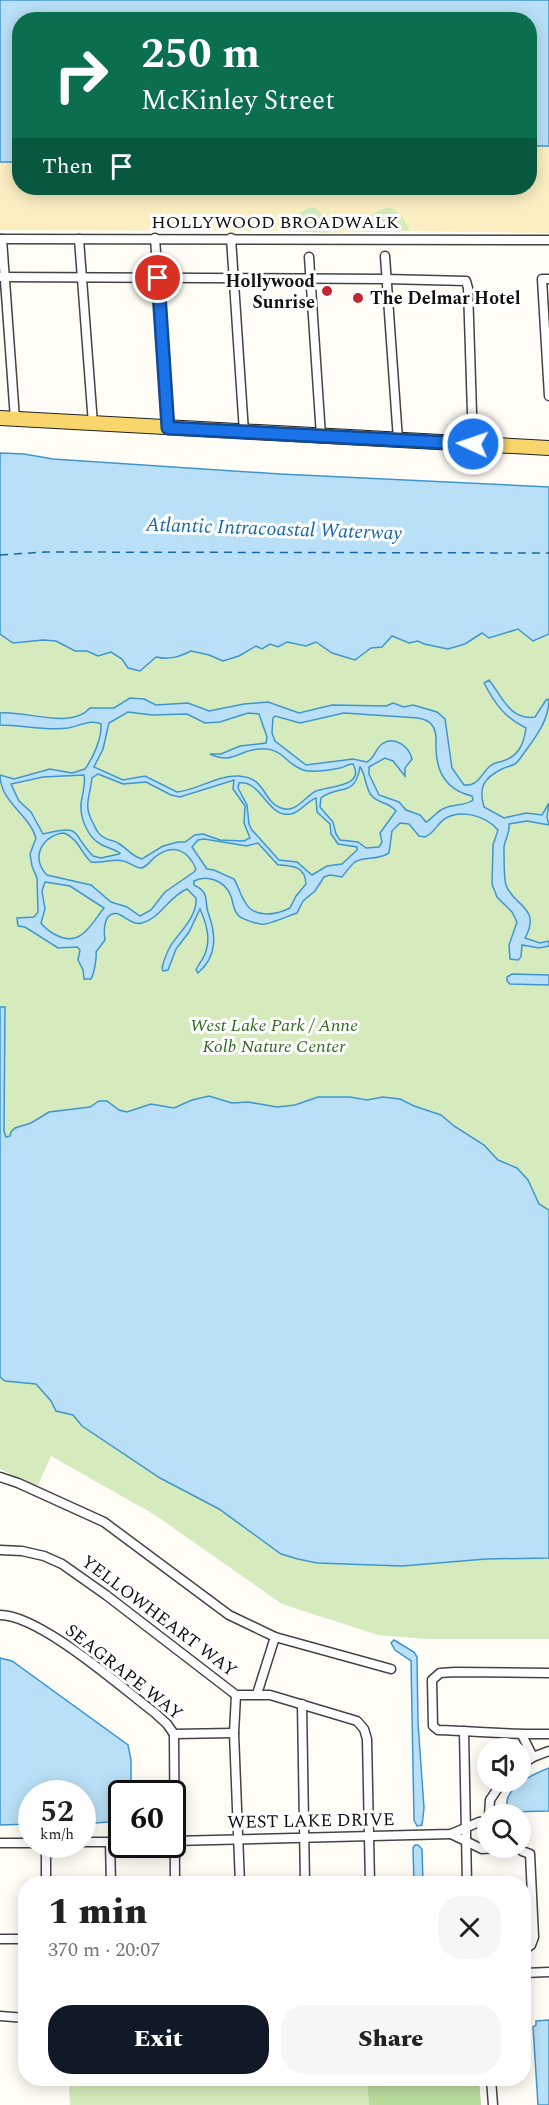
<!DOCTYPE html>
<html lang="en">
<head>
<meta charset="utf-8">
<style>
  :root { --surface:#fff; --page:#f6f6f6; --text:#222; --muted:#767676; --accent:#111827 }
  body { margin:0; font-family:Spectral,serif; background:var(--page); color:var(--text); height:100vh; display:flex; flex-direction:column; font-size:22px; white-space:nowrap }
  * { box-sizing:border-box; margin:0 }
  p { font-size:20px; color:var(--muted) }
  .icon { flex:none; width:33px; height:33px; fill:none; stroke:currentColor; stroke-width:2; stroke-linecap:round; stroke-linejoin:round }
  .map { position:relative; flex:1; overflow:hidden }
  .drawer { position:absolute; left:18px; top:1876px; width:513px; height:210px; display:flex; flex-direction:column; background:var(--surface); border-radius:24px; box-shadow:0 3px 15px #0003 }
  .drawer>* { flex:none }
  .guide { position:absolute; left:12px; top:12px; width:525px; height:183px; border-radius:24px; box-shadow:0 3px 15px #0003; background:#0b6e4f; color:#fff; overflow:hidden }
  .buttons { position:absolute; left:477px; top:1738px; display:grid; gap:12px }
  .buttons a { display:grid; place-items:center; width:54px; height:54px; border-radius:50%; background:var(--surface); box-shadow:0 3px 15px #0003; font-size:30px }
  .speed { position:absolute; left:18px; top:1780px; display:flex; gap:12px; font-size:30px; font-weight:700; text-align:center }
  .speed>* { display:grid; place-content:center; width:78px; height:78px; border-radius:50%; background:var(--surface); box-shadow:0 3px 15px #0003; line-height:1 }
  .speed small { font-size:15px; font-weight:400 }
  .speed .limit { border:3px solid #111; border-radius:9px; background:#fff; color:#111 }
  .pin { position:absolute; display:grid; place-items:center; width:51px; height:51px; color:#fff; margin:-26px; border:3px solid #fff; border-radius:50%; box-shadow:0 2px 6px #0007 }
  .me { position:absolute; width:66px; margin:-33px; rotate:273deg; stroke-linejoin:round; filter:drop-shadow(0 0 4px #0008) }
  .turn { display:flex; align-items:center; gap:21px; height:126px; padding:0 30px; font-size:27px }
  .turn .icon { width:78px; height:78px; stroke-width:2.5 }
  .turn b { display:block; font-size:42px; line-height:51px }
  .then { display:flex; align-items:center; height:57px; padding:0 30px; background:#0003; gap:12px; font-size:22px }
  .round { display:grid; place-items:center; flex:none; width:63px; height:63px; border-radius:24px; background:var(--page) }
  .head { display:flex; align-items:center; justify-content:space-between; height:102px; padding:0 30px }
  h1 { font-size:36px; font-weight:800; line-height:45px }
  .cta { display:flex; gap:12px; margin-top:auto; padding:12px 30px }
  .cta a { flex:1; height:69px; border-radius:24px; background:var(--accent); color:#fff; font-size:24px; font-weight:800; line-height:69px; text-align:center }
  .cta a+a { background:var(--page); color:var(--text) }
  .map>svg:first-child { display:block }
  .green { fill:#d5ebbd }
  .forest { fill:#b9dc9c }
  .sand { fill:#fbeec1 }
  .water { fill:#b9e0f7; stroke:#3f96cf; stroke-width:1.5; fill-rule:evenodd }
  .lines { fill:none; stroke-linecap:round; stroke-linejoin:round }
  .ferry { stroke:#1768a6; stroke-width:1.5; stroke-dasharray:8 6; stroke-linecap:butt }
  .street-casing { stroke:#444; stroke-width:11 }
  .primary-casing { stroke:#222; stroke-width:16 }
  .street { stroke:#fff; stroke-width:8 }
  .primary { stroke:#f9d66b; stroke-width:14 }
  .route-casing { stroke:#114b97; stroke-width:15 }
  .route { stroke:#1a73e8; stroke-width:10 }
  .poi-dot { fill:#c4262e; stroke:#fff; stroke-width:2 }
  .labels { text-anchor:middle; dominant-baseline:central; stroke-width:6; stroke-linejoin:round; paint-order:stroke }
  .street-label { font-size:18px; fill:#111; stroke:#fff }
  .poi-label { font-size:18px; font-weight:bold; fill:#111; stroke:#fff; text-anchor:end }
  .park-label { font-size:18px; font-style:italic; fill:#2f6b1f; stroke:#fff }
  .water-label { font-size:20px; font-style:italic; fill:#1768a6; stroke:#fff }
</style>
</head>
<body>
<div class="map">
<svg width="549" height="2105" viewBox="0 0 549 2105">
  <rect width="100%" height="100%" fill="#fffdf5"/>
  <g class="green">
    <path d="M 314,207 C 325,214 328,220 329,233 L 287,231 C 292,217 300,210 314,207 Z"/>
    <path d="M 389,207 C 401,212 405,219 410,231 L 365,232 C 365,214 373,212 389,207 Z"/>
    <path d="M 0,599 L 549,614 L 549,1639 L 426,1639 L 378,1635 L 282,1604 L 155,1515 L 51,1456 L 37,1487 L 0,1469 Z"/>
    <path d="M 69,2079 L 367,2079 L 369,2105 L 70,2105 Z"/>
  </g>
  <path class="forest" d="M 367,2079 L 479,2079 L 481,2105 L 369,2105 Z"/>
  <path class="sand" d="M 530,146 L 549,146 L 549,233 L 410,231 C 405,219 401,212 389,207 C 373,212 365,214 365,232 L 329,233 C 328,220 325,214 314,207 C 299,210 292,217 287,231 L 0,230 L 0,162 L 19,162 L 20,188 L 530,188 Z"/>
  <g class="water">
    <path d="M 0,0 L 549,0 L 549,146 L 530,146 L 530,20 L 20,20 L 19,162 L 0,162 Z"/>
    <path d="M 0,453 L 24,454 L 53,459 L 280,474 L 549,487 L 549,634 L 533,641 L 518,629 L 489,638 L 482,633 L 465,644 L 448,649 L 424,644 L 418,641 L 409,643 L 392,636 L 382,647 L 371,648 L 355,660 L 332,653 L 316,642 L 306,646 L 287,642 L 278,647 L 270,644 L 262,649 L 256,646 L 239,656 L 223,661 L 209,655 L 191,651 C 179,657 169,660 156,657 L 140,671 L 128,668 L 122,659 L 111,652 L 98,656 L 87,651 L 75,651 L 56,641 L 43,640 L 13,643 L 0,634 Z"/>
    <path d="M 489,680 C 502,696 510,721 535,717 L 546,700 L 549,699 C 549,720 536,737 524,753 C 521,757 519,761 515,764 C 511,766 506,767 502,769 C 484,778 478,787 484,807 L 504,818 L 526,813 L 542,815 L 549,803 L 547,817 L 549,825 L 527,821 L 509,824 C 510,835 505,838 504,847 C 504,852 504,880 506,885 C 513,906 542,907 525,938 L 540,943 L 549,941 L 549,946 L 539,948 L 522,945 L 521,957 L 518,960 L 510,959 L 509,945 L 517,922 L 512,912 L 497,897 L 492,884 L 493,845 L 498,830 C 486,816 462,809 446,818 C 437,823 436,832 425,837 L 419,836 L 409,824 L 400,823 L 392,831 L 389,853 C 376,861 366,856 355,862 C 350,866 346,872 342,877 L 330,875 L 324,877 L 315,891 L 303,901 L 297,913 C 290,915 267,926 261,924 C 257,924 242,919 239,916 C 232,910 234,902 230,894 C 224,881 207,874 194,881 L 194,885 C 210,893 204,898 208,912 C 216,934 218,956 198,973 L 196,970 C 198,965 201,962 203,958 C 212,941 207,925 200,909 L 189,932 L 176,949 L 168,970 L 163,971 L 162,968 C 164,960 167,952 171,945 C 180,932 198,915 196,898 L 187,889 C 168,897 161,918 142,923 C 129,927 118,905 108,917 C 103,924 104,933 105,940 L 96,952 C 97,957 94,974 91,979 L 84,979 L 83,970 L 78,960 L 80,950 L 77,947 L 58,948 L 25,927 L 18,926 L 17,918 L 34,917 L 38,912 L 37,878 L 32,866 L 30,854 L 36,838 C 29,814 0,802 0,775 L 14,779 L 50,769 L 72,773 L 85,769 C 93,758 102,738 101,724 C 91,719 79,726 68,728 C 45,731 23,725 0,725 L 0,713 C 24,710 71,730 90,708 L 114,708 L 130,698 L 144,699 L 156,705 L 188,703 L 209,711 L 244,704 L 268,702 L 299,713 L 332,705 L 386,706 L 393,703 L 404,707 L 413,705 L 437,712 L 445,719 L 452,768 L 464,785 C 479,786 480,775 490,766 C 493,763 499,762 503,761 C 519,756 524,743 526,728 C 505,718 495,704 484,683 ZM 128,712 L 152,715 L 187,714 L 205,723 L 220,722 L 248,713 L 259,714 L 267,737 L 266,743 L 240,746 L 221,754 L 210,754 C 232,765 239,750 259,749 C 283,747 284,763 303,770 C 312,773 330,770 340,768 C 345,767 347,764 353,764 C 366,787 328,786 316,791 C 305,796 296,814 281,808 C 262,801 267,778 239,776 C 217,775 198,790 177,792 L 145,776 L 123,780 L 94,767 L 103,749 L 109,723 ZM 344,713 L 418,718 C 423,719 428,720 431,724 C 437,730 436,739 436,747 C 436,772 446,790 472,796 L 473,800 C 465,806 454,804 445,808 C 436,811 433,819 426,822 L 420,815 L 406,810 L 399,802 L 379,795 L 369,774 L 369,767 L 385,758 L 393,761 L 405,776 L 405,768 L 412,759 C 409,747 395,735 382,744 C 375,749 375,758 367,762 L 353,759 L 306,765 L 275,741 L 272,733 L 273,718 L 275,716 L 300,723 ZM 360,767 C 366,775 365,787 371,795 C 378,804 390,802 396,811 L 380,833 L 382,842 L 379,847 L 366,848 L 358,842 L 340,840 L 336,834 L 333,822 L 320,807 L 321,798 C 339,784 355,798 360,767 ZM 98,774 L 123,784 L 146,782 L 171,795 L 180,797 L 234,780 L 233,789 L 245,806 L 244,823 L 250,838 L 244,841 L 220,840 L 203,834 L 195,835 L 185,842 L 178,842 L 163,846 L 142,859 C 131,856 127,848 118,843 C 114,840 109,841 105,838 C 98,835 96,829 93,823 C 83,805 90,797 92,778 ZM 84,775 C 86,785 82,794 81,804 C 80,819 88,838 102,845 C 108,848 114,849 120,853 L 119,854 L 101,858 L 93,856 C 70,833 84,824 43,834 L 31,812 L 19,801 L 11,784 L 43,777 ZM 239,783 C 262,780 267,818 291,814 C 301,812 307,801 316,798 L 317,812 L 330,824 L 331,834 L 338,844 L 357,847 L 357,850 L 342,864 L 327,866 L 312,875 L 297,862 L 279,860 L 252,830 L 249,824 L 247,805 L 238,788 ZM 64,833 C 78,838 81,853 91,862 C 102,864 113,858 123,861 C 129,862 135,868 141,868 C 146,868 151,860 155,857 C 173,843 188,850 196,869 L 194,872 L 165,892 L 151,910 L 140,916 L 127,907 L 111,902 L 91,885 L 47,875 C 30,858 42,835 64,833 ZM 204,839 L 247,846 L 258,843 L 278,865 C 293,866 305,866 306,884 L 296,896 L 290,908 C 276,915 254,919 245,902 C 240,895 239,887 234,879 L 214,870 L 207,869 L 192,847 L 198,840 ZM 45,882 L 70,886 L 104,908 C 91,924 81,948 56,935 C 50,932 45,928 41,923 L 45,909 L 42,891 Z"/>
    <path d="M 512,974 L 549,975 L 549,985 L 510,984 L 507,981 L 507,977 Z"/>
    <path d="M 0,1007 L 5,1007 L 4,1131 L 6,1137 L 10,1136 L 11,1132 L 15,1128 L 31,1123 L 49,1112 L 90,1107 L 99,1101 L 107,1101 L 119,1110 L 127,1112 L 151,1104 L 174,1108 L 192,1100 L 209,1096 L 232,1103 L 248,1102 L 277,1107 L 295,1105 L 318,1097 L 350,1097 L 367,1100 L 383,1097 L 400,1099 L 414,1106 L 441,1115 L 454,1126 L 484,1145 L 498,1160 L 517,1168 L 528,1180 L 539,1204 L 549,1210 L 549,1558 L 486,1559 L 402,1566 L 317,1563 L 298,1559 L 281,1554 L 219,1509 L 160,1478 L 82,1426 L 73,1415 L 56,1411 L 51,1401 L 36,1384 L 5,1381 L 0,1377 Z"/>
    <path d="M 394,1640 L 414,1652 L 417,1657 L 418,1723 L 424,1808 L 422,1825 L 417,1826 L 414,1820 L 411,1661 L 395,1650 L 391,1643 Z"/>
    <path d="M 0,1658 L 12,1661 L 128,1745 L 131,1760 L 131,1794 L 122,1794 L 121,1821 L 83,1824 L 82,1794 L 32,1794 L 31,1824 L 0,1825 Z"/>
    <path d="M 549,1768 L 549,1811 L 509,1812 C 498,1790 533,1774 549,1768 Z"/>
    <path d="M 415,1845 L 418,1845 L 422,1849 L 423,1884 L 414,1884 L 413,1848 Z"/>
    <path d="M 549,2020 L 549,2105 L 538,2105 L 533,2027 L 536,2025 L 536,2021 Z"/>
  </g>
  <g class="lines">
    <path class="ferry" d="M 0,555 L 45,552 L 549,553"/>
    <defs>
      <g id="street">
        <path d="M 155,238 L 168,428"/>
        <path d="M 231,238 L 244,432"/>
        <path d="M 0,239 L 549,240"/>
        <path d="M 2,239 L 15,419"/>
        <path d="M 79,239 L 93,424"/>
        <path d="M 385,256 L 398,440"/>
        <path d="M 309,257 L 321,436"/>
        <path d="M 0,277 L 386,279 L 466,281 L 468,288 L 473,444"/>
        <path d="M 549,279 L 542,279 L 549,396"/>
        <path d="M 0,1477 L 18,1483 L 104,1522 L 229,1615 L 275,1637 L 391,1669"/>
        <path d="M 0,1550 L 22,1551 L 44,1556 L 62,1564 L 106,1595 L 236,1695 L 270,1695 L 357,1721 L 364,1729 L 367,1739 L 370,1884"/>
        <path d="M 0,1615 C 40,1615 121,1687 155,1713 L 167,1724 L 174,1734 L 234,1733"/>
        <path d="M 549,1673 L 455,1672 L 440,1673 L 432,1680 L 433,1726 L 438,1730 C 475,1731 512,1735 549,1734"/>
        <path d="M 257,1694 L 275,1637"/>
        <path d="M 236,1695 L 234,1733 L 240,1884"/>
        <path d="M 302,1704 L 305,1884"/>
        <path d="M 464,1731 L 467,1884"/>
        <path d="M 174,1734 L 175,1884"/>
        <path d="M 522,1735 L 533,1757"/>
        <path d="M 520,1766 L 533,1757 L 549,1751"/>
        <path d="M 489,1815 L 490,1800 L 502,1782"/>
        <path d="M 451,1834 L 482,1849 L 496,1848"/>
        <path d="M 172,1841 L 451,1834 L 479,1822 L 488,1821"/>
        <path d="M 82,1842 L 122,1842"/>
        <path d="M 110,1842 L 111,1884"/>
        <path d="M 0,1843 L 32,1843"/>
        <path d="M 46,1845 L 46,1884"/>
        <path d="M 522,1851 L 530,1854 L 534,1937 L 531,1945 L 524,1950"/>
        <path d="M 0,1939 L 26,1939"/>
        <path d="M 524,1973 L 549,1972"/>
        <path d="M 0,2016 L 26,2018"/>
        <path d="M 491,2079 L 493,2105"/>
      </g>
      <path id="primary" d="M 0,418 L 549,448"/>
    </defs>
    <use href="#street" class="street-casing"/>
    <use href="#primary" class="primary-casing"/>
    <use href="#street" class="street"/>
    <use href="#primary" class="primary"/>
  </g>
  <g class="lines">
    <defs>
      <path id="route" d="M 158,278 L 168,428 L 473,444"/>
    </defs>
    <use href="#route" class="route-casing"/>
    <use href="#route" class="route"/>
  </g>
  <g class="poi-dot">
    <circle cx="327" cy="291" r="6"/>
    <circle cx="358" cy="298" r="6"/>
  </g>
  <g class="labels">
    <g class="street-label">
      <text x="275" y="222">HOLLYWOOD BROADWALK</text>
      <text transform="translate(159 1616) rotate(37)">YELLOWHEART WAY</text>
      <text transform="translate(124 1672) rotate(38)">SEAGRAPE WAY</text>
      <text transform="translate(311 1821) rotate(-1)">WEST LAKE DRIVE</text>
    </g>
    <g class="poi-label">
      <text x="315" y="281">Hollywood<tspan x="315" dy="21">Sunrise</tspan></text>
      <text x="370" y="298" text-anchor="start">The Delmar Hotel</text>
    </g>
    <g class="park-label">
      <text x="274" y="1025">West Lake Park / Anne<tspan x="274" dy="21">Kolb Nature Center</tspan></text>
    </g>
    <g class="water-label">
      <text transform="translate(274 529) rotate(2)">Atlantic Intracoastal Waterway</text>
    </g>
  </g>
</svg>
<div class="buttons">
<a><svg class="icon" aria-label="sound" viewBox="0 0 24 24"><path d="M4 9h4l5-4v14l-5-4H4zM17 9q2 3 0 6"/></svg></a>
<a><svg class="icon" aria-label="search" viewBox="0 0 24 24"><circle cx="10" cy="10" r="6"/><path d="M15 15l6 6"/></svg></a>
</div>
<div class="speed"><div>52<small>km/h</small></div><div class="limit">60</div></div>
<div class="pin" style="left:158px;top:278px;background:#d93025"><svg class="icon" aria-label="arrive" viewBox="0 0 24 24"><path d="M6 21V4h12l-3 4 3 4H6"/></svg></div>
<svg class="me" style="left:473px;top:444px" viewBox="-20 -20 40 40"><circle r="17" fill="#1a73e8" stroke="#fff" stroke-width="3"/><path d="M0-11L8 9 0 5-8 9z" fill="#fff"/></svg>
<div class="guide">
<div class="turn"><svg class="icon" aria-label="right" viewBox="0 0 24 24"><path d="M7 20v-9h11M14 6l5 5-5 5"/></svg><div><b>250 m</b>McKinley Street</div></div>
<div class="then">Then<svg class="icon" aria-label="arrive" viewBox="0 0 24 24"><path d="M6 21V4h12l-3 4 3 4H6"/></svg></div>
</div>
<section class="drawer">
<div class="head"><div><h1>1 min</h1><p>370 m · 20:07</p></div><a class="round"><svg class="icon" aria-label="close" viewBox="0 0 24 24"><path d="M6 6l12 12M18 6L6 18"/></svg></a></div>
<div class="cta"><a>Exit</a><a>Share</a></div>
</section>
</div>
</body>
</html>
